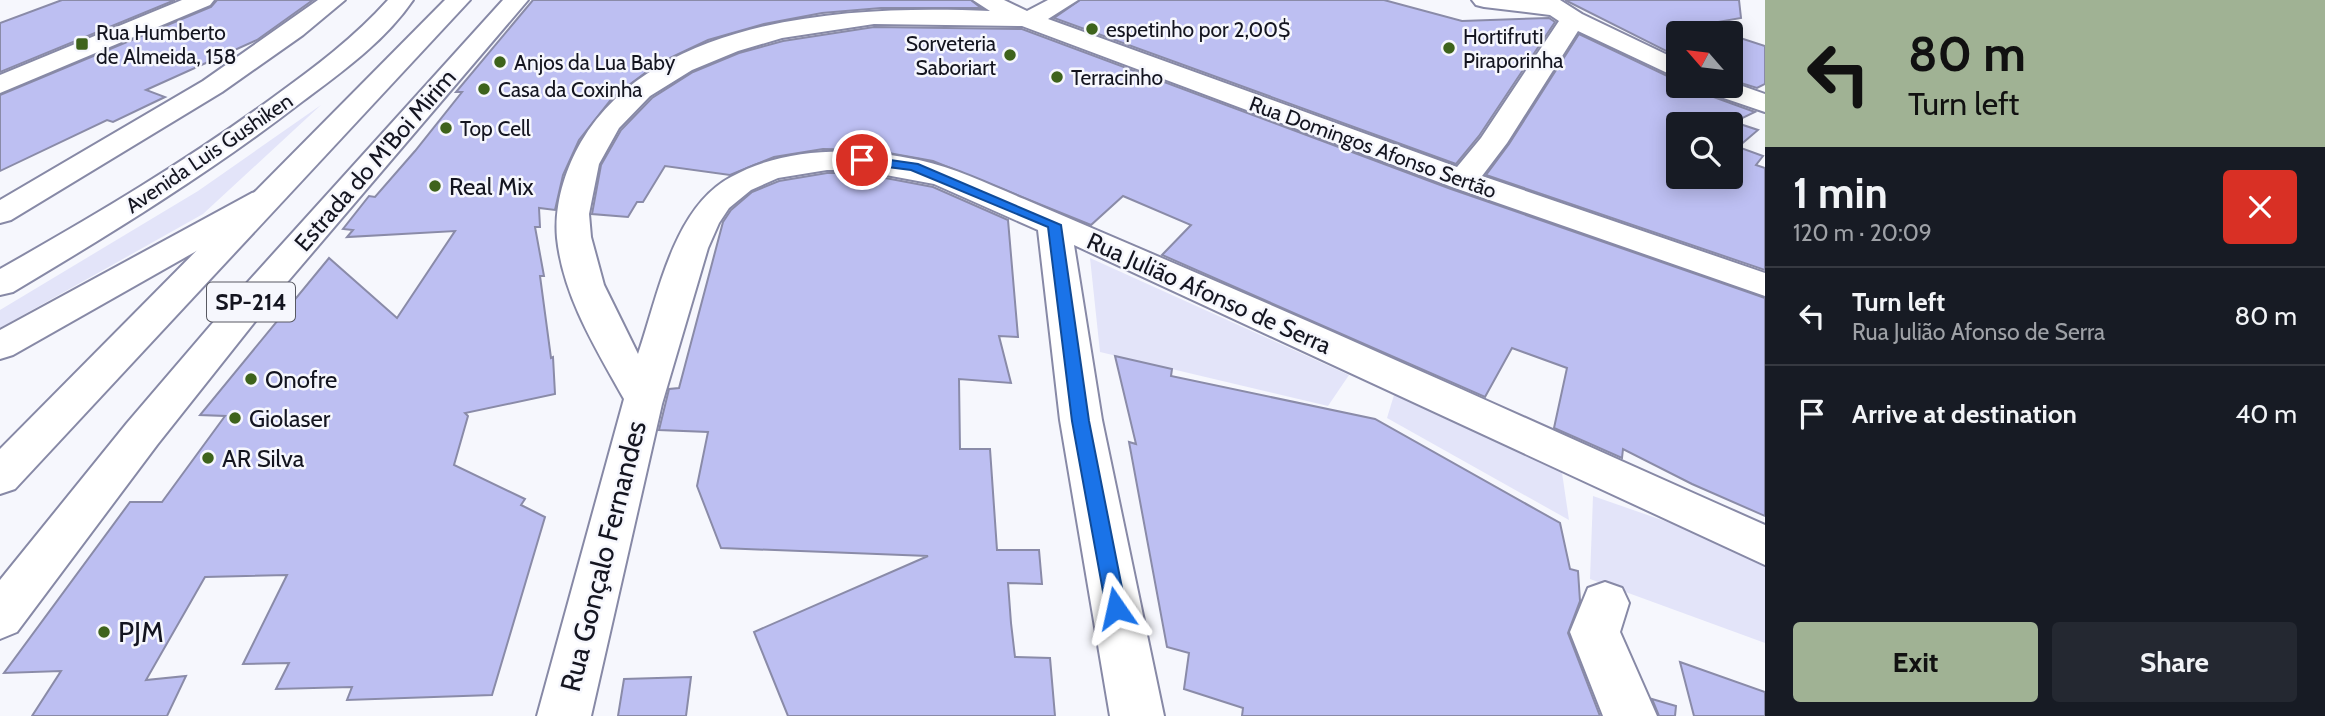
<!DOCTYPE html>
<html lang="en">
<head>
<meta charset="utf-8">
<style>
  :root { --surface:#171b24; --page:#242831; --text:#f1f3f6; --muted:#9ea1a6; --line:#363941; --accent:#a0b294 }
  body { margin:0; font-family:Cabin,sans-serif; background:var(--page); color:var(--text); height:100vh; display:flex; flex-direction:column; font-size:26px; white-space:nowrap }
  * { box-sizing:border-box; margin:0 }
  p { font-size:23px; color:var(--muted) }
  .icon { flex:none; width:38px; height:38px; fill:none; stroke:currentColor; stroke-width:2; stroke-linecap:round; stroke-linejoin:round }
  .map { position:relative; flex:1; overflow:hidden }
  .panel { display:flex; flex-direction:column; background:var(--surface); width:560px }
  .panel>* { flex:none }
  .guide { background:#a0b294; color:#111; overflow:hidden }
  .needle { width:46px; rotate:298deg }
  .fabs { position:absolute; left:1666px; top:21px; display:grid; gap:14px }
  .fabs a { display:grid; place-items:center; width:77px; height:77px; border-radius:7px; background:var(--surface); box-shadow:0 4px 18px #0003; font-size:35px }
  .pin { position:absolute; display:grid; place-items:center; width:60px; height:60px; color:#fff; margin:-30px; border:4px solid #fff; border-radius:50%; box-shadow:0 2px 7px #0007 }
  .me { position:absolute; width:77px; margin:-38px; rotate:349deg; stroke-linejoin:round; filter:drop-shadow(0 0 5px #0008) }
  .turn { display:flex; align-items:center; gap:24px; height:147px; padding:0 28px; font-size:32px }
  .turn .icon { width:91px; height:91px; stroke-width:2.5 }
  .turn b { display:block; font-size:49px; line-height:60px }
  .round { display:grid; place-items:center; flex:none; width:74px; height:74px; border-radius:7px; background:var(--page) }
  .summary { display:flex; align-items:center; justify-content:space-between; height:119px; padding:0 28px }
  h1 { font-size:42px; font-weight:800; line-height:52px }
  .cta { display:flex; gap:14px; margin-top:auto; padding:14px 28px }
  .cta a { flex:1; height:80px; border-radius:7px; background:var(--accent); color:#111; font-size:28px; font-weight:800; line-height:80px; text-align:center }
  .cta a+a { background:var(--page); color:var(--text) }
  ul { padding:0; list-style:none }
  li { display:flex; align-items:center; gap:21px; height:98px; padding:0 28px; border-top:2px solid var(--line) }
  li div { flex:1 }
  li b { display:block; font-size:26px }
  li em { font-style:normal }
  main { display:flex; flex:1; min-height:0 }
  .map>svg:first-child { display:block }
  .green { fill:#e3e4f9 }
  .building { fill:#bdbff2; stroke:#8a8ba8; stroke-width:2; fill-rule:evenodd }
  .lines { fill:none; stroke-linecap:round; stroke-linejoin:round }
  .minor-casing { stroke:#8789a6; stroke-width:4 }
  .secondary-casing { stroke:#8789a6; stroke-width:4 }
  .primary-casing { stroke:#8789a6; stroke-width:4 }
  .minor { fill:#fff; fill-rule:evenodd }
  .secondary { fill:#fff; fill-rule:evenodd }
  .primary { fill:#fff; fill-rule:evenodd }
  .route { fill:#1a73e8; stroke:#114b97; stroke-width:2 }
  .poi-dot { fill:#3e631c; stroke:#f6f7fd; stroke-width:2.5 }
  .labels { text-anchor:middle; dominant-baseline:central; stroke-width:5; stroke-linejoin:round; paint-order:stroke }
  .far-poi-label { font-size:21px; fill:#141520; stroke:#f6f7fd; text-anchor:start }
  .far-street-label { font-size:21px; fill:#141520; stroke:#f6f7fd }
  .shield { fill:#f6f7fd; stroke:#585962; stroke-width:2 }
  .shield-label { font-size:23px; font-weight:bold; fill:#141520 }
  .street-label { font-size:24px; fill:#141520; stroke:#f6f7fd }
  .poi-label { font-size:24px; fill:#141520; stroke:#f6f7fd; text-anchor:start }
  .near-street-label { font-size:28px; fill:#141520; stroke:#f6f7fd }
  .near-poi-label { font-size:28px; fill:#141520; stroke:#f6f7fd; text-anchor:start }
</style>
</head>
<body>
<main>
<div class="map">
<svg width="1765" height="716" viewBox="0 0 1765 716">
  <rect width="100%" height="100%" fill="#f6f7fd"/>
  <g class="green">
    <path d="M 321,105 L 203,214 L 0,328 L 0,310 L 198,191 Z"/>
    <path d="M 1090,258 L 1349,375 L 1328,406 L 1100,352 Z"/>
    <path d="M 1394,395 L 1561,466 L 1569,520 L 1387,418 Z"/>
    <path d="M 1593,496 L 1765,556 L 1765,643 L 1590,579 Z"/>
  </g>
  <g class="building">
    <path d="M 62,0 L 175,0 L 0,72 L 0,23 Z"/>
    <path d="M 217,0 L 313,0 L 257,40 L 146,90 L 165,97 L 113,122 L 107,120 L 0,171 L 0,95 L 211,7 Z"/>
    <path d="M 533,0 L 971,0 L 981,8 L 881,8 L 822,13 L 764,24 L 708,40 L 657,64 L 613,97 L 579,140 L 563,175 L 555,210 L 539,208 L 540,227 L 535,227 L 544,276 L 540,276 L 551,358 L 553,357 L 555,394 L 465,413 L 468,416 L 454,465 L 525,499 L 521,505 L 545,517 L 492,695 L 347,700 L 352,687 L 276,689 L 289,663 L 243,664 L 287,575 L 205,577 L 146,680 L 186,676 L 167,716 L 32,716 L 61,671 L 4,673 L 130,502 L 162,502 L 225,416 L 200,415 L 329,258 L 397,318 L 455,231 L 347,237 L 353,230 L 343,229 L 369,196 L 375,197 L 415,151 L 462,92 L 456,92 Z"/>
    <path d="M 1080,0 L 1384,0 L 1462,21 L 1549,18 L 1555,22 L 1479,136 L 1456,164 L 1054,18 Z"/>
    <path d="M 1565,0 L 1739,0 L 1741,18 L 1701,25 L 1726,33 L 1678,33 L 1678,57 Z"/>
    <path d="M 874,27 L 1022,29 L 1451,189 L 1765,298 L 1765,516 L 1692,484 L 1623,449 L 1622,458 L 1554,428 L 1567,368 L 1512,348 L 1485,397 L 1162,255 L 1191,225 L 1123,196 L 1091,225 L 933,161 L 872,150 L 823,149 L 774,157 L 730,175 L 665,166 L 643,202 L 637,202 L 628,217 L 592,214 L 601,165 L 621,130 L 652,98 L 693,72 L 739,53 L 783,41 Z"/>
    <path d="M 1579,34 L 1678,81 L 1678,86 L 1699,86 L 1705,94 L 1755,112 L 1734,122 L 1758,130 L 1738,147 L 1763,156 L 1756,165 L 1765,168 L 1765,270 L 1486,175 L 1509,144 ZM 1678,124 L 1731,124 L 1731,177 L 1678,177 Z"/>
    <path d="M 1731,35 L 1765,46 L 1765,84 L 1757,88 L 1731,80 Z"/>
    <path d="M 827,173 L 859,173 L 933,187 L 1008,220 L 1018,337 L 999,336 L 1011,383 L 959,379 L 960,449 L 990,449 L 997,550 L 1039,550 L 1042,584 L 1008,583 L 1011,623 L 1015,657 L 1050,658 L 1055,716 L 788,716 L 754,632 L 928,556 L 721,548 L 697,486 L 708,432 L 659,430 L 669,389 L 679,388 L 723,222 L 731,210 L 752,192 L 779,181 Z"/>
    <path d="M 1115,356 L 1172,369 L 1171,376 L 1375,419 L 1560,523 L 1570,569 L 1578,571 L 1580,601 L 1568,633 L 1600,716 L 1242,716 L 1243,708 L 1184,689 L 1189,653 L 1167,647 L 1129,442 L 1136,444 Z"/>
    <path d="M 1680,662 L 1765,692 L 1765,716 L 1694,716 Z"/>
    <path d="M 691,677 L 686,716 L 618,716 L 624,679 Z"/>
    <path d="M 1652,699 L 1676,706 L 1675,716 L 1659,716 Z"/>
  </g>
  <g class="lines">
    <defs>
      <g id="minor">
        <path d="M 182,0 L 214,0 L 210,5 L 0,93 L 0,75 Z"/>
        <path d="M 973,0 L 1004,0 L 1027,11 L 1048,0 L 1078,0 L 1048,19 L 1457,167 L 1481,138 L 1559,21 L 1550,15 L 1484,7 L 1476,5 L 1472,0 L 1560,0 L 1582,14 L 1678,60 L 1678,78 L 1578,31 L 1507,143 L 1482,176 L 1765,273 L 1765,296 L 1452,187 L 1022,26 L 874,24 L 782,38 L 738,51 L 692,70 L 650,96 L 619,128 L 599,164 L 589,214 L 591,237 L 604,285 L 638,354 C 658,296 673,208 731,177 C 786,146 858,147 919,160 C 956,168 990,185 1024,199 C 1073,220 1122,241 1171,262 C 1370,347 1567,437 1765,525 L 1765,565 L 1074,245 L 1102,420 L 1164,716 L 1110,716 L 1060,420 L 1038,230 L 934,184 L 859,170 L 827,170 L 778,178 L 751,190 L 729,208 L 719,223 L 708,248 L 662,404 L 591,716 L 537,716 L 624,399 C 596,349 563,296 557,238 C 554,205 565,170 581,142 C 657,14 857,5 990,11 Z"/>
        <path d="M 1731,82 L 1765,94 L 1765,112 L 1706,92 L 1702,86 L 1731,86 Z"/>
        <path d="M 263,190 L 274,193 L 279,200 L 274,207 L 13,355 L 0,359 L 0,330 L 252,193 Z"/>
        <path d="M 1605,582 L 1622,588 L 1629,603 L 1620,632 L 1657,716 L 1603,716 L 1570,632 L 1588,588 Z"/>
      </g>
      <g id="secondary">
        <path d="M 318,0 L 345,0 L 303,35 L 222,92 L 11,220 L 0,223 L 0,200 L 203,81 Z"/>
        <path d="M 388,0 L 413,0 C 385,41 342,72 303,101 C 211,172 112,233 13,292 L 0,295 L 0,269 C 94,216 187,161 275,96 C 315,67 355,37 388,0 Z"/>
      </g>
      <g id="primary">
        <path d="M 445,0 L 470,0 L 15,489 L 0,494 L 0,449 Z"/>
        <path d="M 503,0 L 528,0 L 272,300 L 157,445 L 17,632 L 0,639 L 0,580 L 127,423 L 246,284 Z"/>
      </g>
    </defs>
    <use href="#minor" class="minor-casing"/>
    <use href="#secondary" class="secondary-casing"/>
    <use href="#primary" class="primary-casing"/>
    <use href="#minor" class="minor"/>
    <use href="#secondary" class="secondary"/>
    <use href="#primary" class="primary"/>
  </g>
  <path class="route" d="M 862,156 L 918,164 L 1061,225 L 1089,421 L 1126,608 L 1123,615 L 1116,617 L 1109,615 L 1106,608 L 1072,421 L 1048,227 L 911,170 L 857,163 L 857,157 Z"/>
  <g class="poi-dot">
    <circle cx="1092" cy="29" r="7"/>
    <rect x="75" y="37" width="14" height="14" rx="3.5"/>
    <circle cx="1449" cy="48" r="7"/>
    <circle cx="1010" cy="55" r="7"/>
    <circle cx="500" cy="62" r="7"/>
    <circle cx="1057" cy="77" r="7"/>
    <circle cx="484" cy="89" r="7"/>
    <circle cx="446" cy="128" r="7"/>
    <circle cx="435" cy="186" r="7"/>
    <circle cx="251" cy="379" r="7"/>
    <circle cx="235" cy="418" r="7"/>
    <circle cx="208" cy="458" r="7"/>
    <circle cx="104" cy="632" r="7"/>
  </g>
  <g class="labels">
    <g class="far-poi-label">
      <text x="1106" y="29">espetinho por 2,00$</text>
      <text x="96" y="32">Rua Humberto<tspan x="96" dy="24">de Almeida, 158</tspan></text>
      <text x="1463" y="36">Hortifruti<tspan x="1463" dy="24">Piraporinha</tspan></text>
      <text x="996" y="43" text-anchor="end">Sorveteria<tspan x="996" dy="24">Saboriart</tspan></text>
      <text x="514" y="62">Anjos da Lua Baby</text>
      <text x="1071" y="77">Terracinho</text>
      <text x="498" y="89">Casa da Coxinha</text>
      <text x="460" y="128">Top Cell</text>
    </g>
    <g class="far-street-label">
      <text transform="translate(1373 147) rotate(20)">Rua Domingos Afonso Sertão</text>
      <text transform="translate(209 153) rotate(-34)">Avenida Luis Gushiken</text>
    </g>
    <rect class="shield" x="207" y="282.5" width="88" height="39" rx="5"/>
    <g class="shield-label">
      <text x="251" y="302">SP-214</text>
    </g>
    <g class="street-label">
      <text transform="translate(375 160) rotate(-49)">Estrada do M'Boi Mirim</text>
      <text transform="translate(1209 293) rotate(24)">Rua Julião Afonso de Serra</text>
    </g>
    <g class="poi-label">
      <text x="449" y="186">Real Mix</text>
      <text x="265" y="379">Onofre</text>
      <text x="249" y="418">Giolaser</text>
      <text x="222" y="458">AR Silva</text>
    </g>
    <g class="near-street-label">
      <text transform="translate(603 556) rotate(-76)">Rua Gonçalo Fernandes</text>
    </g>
    <g class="near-poi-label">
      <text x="118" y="632">PJM</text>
    </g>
  </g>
</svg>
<div class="fabs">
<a><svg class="needle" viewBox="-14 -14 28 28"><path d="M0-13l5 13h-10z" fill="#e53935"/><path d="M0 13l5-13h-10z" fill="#9ea1a6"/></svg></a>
<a><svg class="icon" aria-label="search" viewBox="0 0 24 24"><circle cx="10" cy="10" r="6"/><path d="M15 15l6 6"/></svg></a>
</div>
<div class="pin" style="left:862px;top:160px;background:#d93025"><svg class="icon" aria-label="arrive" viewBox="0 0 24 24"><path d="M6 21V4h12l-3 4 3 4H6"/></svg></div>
<svg class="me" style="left:1116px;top:608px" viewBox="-20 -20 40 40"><path d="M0-17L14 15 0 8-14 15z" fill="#1a73e8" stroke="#fff" stroke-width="4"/></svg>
</div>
<section class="panel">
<div class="guide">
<div class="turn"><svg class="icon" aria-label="left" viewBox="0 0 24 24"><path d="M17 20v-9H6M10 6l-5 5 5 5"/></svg><div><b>80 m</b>Turn left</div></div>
</div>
<div class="summary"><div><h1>1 min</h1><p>120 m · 20:09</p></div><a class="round" style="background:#d93025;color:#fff"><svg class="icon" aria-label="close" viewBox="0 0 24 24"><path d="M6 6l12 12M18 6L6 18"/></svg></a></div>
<ul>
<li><svg class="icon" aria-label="left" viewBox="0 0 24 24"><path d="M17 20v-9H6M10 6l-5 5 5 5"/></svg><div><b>Turn left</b><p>Rua Julião Afonso de Serra</p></div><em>80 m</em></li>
<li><svg class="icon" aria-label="arrive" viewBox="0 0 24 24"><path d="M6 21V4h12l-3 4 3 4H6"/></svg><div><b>Arrive at destination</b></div><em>40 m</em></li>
</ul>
<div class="cta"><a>Exit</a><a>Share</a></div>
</section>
</main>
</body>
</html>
